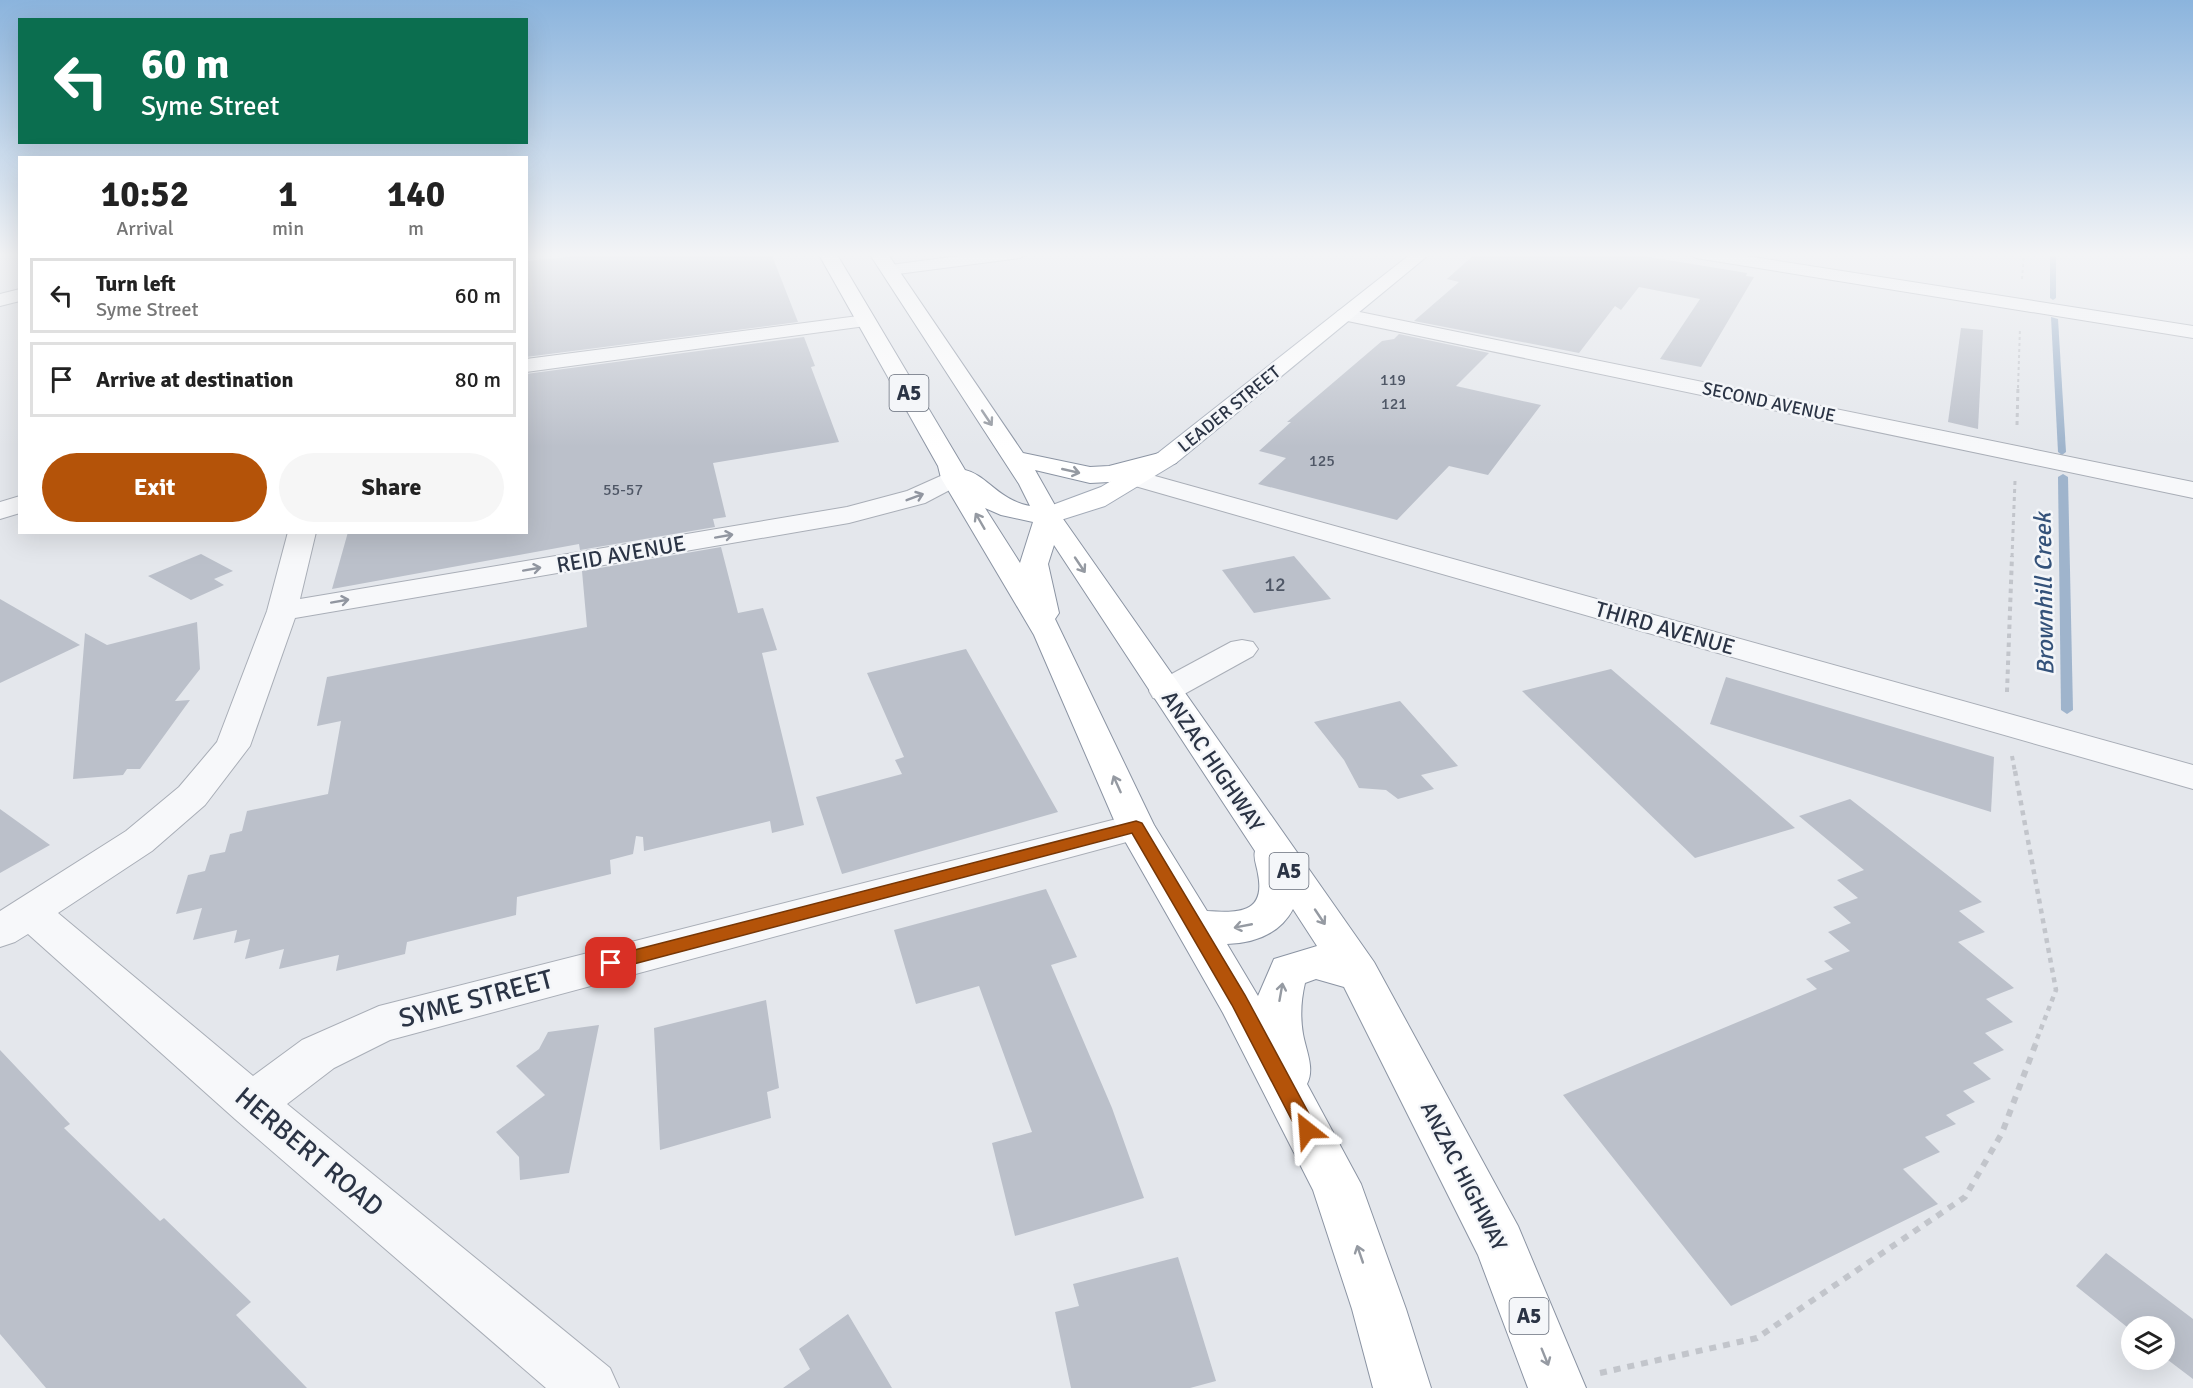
<!DOCTYPE html>
<html lang="en">
<head>
<meta charset="utf-8">
<style>
  :root { --surface:#fff; --page:#f6f6f6; --text:#222; --muted:#767676; --line:#e0e0e0; --accent:#b45309 }
  body { margin:0; font-family:Signika,sans-serif; background:var(--page); color:var(--text); height:100vh; display:flex; flex-direction:column; font-size:22px; white-space:nowrap }
  * { box-sizing:border-box; margin:0 }
  p { font-size:20px; color:var(--muted) }
  .icon { flex:none; width:33px; height:33px; fill:none; stroke:currentColor; stroke-width:2; stroke-linecap:round; stroke-linejoin:round }
  .map { position:relative; flex:1; overflow:hidden }
  .sheet { position:absolute; left:18px; top:156px; width:510px; height:378px; display:flex; flex-direction:column; background:var(--surface); border-radius:0px; box-shadow:0 6px 24px #0002 }
  .sheet>* { flex:none }
  .guide { position:absolute; left:18px; top:18px; width:510px; height:126px; border-radius:0px; box-shadow:0 6px 24px #0002; background:#0b6e4f; color:#fff; overflow:hidden }
  .fabs { position:absolute; left:2121px; top:1316px; display:grid; gap:12px }
  .fabs a { display:grid; place-items:center; width:54px; height:54px; border-radius:50%; background:var(--surface); box-shadow:0 6px 24px #0002; font-size:30px }
  .pin { position:absolute; display:grid; place-items:center; width:51px; height:51px; color:#fff; margin:-26px; border-radius:12px; box-shadow:0 3px 9px #0006 }
  .me { position:absolute; width:66px; margin:-33px; rotate:332deg; stroke-linejoin:round; filter:drop-shadow(0 0 4px #0008) }
  .turn { display:flex; align-items:center; gap:21px; height:126px; padding:0 24px; font-size:27px }
  .turn .icon { width:78px; height:78px; stroke-width:2.5 }
  .turn b { display:block; font-size:42px; line-height:51px }
  .eta { display:flex; justify-content:space-evenly; align-items:center; height:102px; text-align:center }
  .eta b { font-size:36px; font-weight:700; line-height:42px }
  .primary-button { display:flex; gap:12px; margin-top:auto; padding:12px 24px }
  .primary-button a { flex:1; height:69px; border-radius:36px; background:var(--accent); color:#fff; font-size:24px; font-weight:700; line-height:69px; text-align:center }
  .primary-button a+a { background:var(--page); color:var(--text) }
  ul { padding:0; list-style:none }
  li { display:flex; align-items:center; gap:18px; height:75px; margin:0 12px 9px; padding:0 12px; border:3px solid var(--line); border-radius:0px }
  li div { flex:1 }
  li b { display:block; font-size:22px }
  li em { font-style:normal }
  .map>svg:first-child { display:block }
  .lines { fill:none; stroke-linecap:round; stroke-linejoin:round }
  .stream { fill:#9fb4cc; fill-rule:evenodd }
  .building { fill:#bbc0ca }
  .minor-casing { stroke:#a9aeb7; stroke-width:2 }
  .major-casing { stroke:#a3abb8; stroke-width:2 }
  .highway-casing { stroke:#8b94a3; stroke-width:2 }
  .path-far4 { stroke:#c2c5cb; stroke-width:2; stroke-dasharray:3 3; stroke-linecap:butt }
  .path-far3 { stroke:#c2c5cb; stroke-width:3; stroke-dasharray:4 4; stroke-linecap:butt }
  .path-far2 { stroke:#c2c5cb; stroke-width:4; stroke-dasharray:4.5 4.5; stroke-linecap:butt }
  .path-far1 { stroke:#c2c5cb; stroke-width:4.5; stroke-dasharray:5 5; stroke-linecap:butt }
  .path { stroke:#c2c5cb; stroke-width:6; stroke-dasharray:7 7; stroke-linecap:butt }
  .minor { fill:#f7f8fa; fill-rule:evenodd }
  .major { fill:#fff; fill-rule:evenodd }
  .highway { fill:#fff; fill-rule:evenodd }
  .oneway { stroke:#959aa2 }
  .oneway2 { stroke:#9196a0 }
  .route { fill:#b45309; stroke:#753606; stroke-width:1.5 }
  .labels { text-anchor:middle; dominant-baseline:central; stroke-width:5; stroke-linejoin:round; paint-order:stroke }
  .far-number-label { font-size:16px; fill:#4f5766 }
  .far-street-label { font-size:18px; fill:#2b3445; stroke:#f4f6f9 }
  .number-label { font-size:20px; fill:#4f5766 }
  .shield { fill:#f4f6f9; stroke:#676e7b; stroke-width:1.5 }
  .shield-label { font-size:21px; font-weight:bold; fill:#2b3445 }
  .street-label { font-size:22px; fill:#2b3445; stroke:#f4f6f9 }
  .water-label { font-size:24px; font-style:italic; fill:#34527a; stroke:#f4f6f9 }
  .near-street-label { font-size:27px; fill:#2b3445; stroke:#f4f6f9 }
</style>
</head>
<body>
<div class="map">
<svg width="2193" height="1388" viewBox="0 0 2193 1388">
  <rect width="100%" height="100%" fill="#e4e7ec"/>
  <g class="lines">
    <g class="stream">
      <path d="M 2050,253 L 2056,253 L 2056,298 L 2053,300 L 2050,298 Z"/>
      <path d="M 2051,317 L 2058,319 L 2066,452 L 2062,455 L 2058,452 Z"/>
      <path d="M 2063,474 L 2068,477 L 2073,710 L 2067,714 L 2061,710 L 2058,477 Z"/>
    </g>
  </g>
  <g class="building">
    <path d="M 609,253 L 771,253 L 798,322 L 526,357 L 526,261 Z"/>
    <path d="M 1476,253 L 1625,253 L 1747,273 L 1746,276 L 1754,277 L 1701,367 L 1660,359 L 1700,299 L 1639,287 L 1621,310 L 1615,306 L 1579,353 L 1414,321 L 1459,282 L 1447,279 Z"/>
    <path d="M 1961,328 L 1983,330 L 1978,429 L 1948,422 Z"/>
    <path d="M 1399,334 L 1489,353 L 1456,386 L 1541,405 L 1488,475 L 1449,466 L 1397,520 L 1258,484 L 1286,458 L 1259,451 L 1291,422 L 1287,422 L 1382,341 L 1394,339 Z"/>
    <path d="M 804,337 L 815,366 L 811,367 L 839,442 L 713,463 L 726,517 L 713,519 L 715,527 L 580,550 L 579,544 L 332,589 L 348,532 L 526,532 L 526,374 Z"/>
    <path d="M 721,547 L 738,613 L 763,608 L 777,650 L 762,653 L 804,825 L 772,833 L 770,821 L 644,851 L 643,837 L 636,836 L 633,854 L 610,860 L 611,874 L 517,897 L 516,915 L 407,942 L 405,954 L 336,971 L 339,955 L 279,969 L 284,949 L 245,959 L 250,939 L 234,943 L 237,930 L 193,940 L 202,908 L 176,914 L 188,875 L 205,871 L 210,855 L 225,852 L 230,834 L 242,831 L 247,811 L 328,794 L 341,721 L 317,726 L 327,677 L 587,627 L 582,571 Z"/>
    <path d="M 201,554 L 233,571 L 214,579 L 224,585 L 191,600 L 148,576 Z"/>
    <path d="M 1294,556 L 1331,599 L 1254,613 L 1222,570 Z"/>
    <path d="M 0,599 L 80,645 L 0,683 Z"/>
    <path d="M 197,622 L 200,669 L 175,701 L 190,700 L 140,769 L 127,769 L 123,775 L 73,779 L 85,633 L 107,645 Z"/>
    <path d="M 966,649 L 1058,812 L 842,874 L 816,797 L 902,774 L 895,760 L 904,757 L 867,673 Z"/>
    <path d="M 1611,669 L 1718,761 L 1795,828 L 1695,858 L 1522,691 Z"/>
    <path d="M 1726,677 L 1994,757 L 1991,812 L 1710,724 Z"/>
    <path d="M 1400,701 L 1458,766 L 1421,775 L 1434,789 L 1398,799 L 1386,790 L 1359,788 L 1344,760 L 1314,722 Z"/>
    <path d="M 1850,799 L 1982,902 L 1959,911 L 1985,932 L 1958,942 L 2014,988 L 1986,999 L 2013,1022 L 1985,1033 L 2004,1050 L 1973,1063 L 1991,1079 L 1963,1091 L 1975,1102 L 1946,1115 L 1956,1124 L 1925,1137 L 1940,1152 L 1903,1169 L 1938,1204 L 1731,1306 L 1563,1095 L 1817,989 L 1806,979 L 1833,969 L 1824,961 L 1850,951 L 1828,932 L 1851,923 L 1833,907 L 1858,898 L 1837,880 L 1864,870 L 1799,816 Z"/>
    <path d="M 0,809 L 50,845 L 0,873 Z"/>
    <path d="M 1046,889 L 1077,957 L 1051,965 L 1112,1108 L 1144,1198 L 1015,1236 L 992,1143 L 1032,1132 L 979,986 L 916,1004 L 894,930 Z"/>
    <path d="M 766,1000 L 779,1088 L 767,1092 L 771,1118 L 660,1150 L 654,1028 Z"/>
    <path d="M 599,1025 L 569,1173 L 520,1180 L 519,1157 L 496,1132 L 545,1095 L 516,1066 L 539,1049 L 548,1032 Z"/>
    <path d="M 0,1050 L 70,1124 L 64,1128 L 160,1221 L 164,1218 L 251,1302 L 236,1315 L 307,1388 L 46,1388 L 0,1334 Z"/>
    <path d="M 2106,1253 L 2193,1319 L 2193,1379 L 2164,1357 L 2164,1326 L 2132,1326 L 2132,1331 L 2076,1286 Z"/>
    <path d="M 1178,1257 L 1216,1381 L 1190,1388 L 1071,1388 L 1055,1312 L 1079,1306 L 1073,1284 Z"/>
    <path d="M 848,1314 L 892,1388 L 783,1388 L 810,1369 L 799,1349 Z"/>
  </g>
  <g class="lines">
    <defs>
      <g id="minor">
        <path d="M 982,253 L 1029,253 L 1020,258 L 890,275 L 881,270 L 890,265 Z"/>
        <path d="M 1687,253 L 1727,253 L 2193,326 L 2193,338 L 1696,258 Z"/>
        <path d="M 20,289 L 20,301 L 0,306 L 0,294 Z"/>
        <path d="M 1345,309 L 2193,482 L 2193,498 L 1338,319 L 1335,315 L 1338,311 Z"/>
        <path d="M 866,315 L 873,317 L 876,321 L 873,325 L 526,372 L 526,359 Z"/>
        <path d="M 954,470 L 963,473 L 967,478 L 963,483 L 925,503 L 849,523 L 295,618 L 250,746 L 205,805 L 152,851 L 58,913 L 253,1076 L 302,1040 L 379,1006 L 1136,814 L 1149,818 L 1155,827 L 1149,836 L 390,1040 L 334,1068 L 287,1104 L 610,1368 L 619,1388 L 546,1388 L 235,1119 L 28,934 L 15,942 L 0,947 L 0,911 L 126,831 L 179,787 L 217,742 L 267,611 L 288,532 L 316,532 L 300,599 L 847,507 L 907,491 Z"/>
        <path d="M 1137,471 L 2193,765 L 2193,789 L 1128,484 L 1124,479 L 1128,474 Z"/>
        <path d="M 20,496 L 20,513 L 0,519 L 0,502 Z"/>
        <path d="M 1242,640 L 1253,642 L 1258,649 L 1253,656 L 1177,698 L 1165,701 L 1153,698 L 1149,691 L 1153,684 L 1231,642 Z"/>
      </g>
      <path id="major" d="M 1412,253 L 1431,253 L 1176,463 L 1105,506 L 1048,524 L 1039,522 L 1035,516 L 1039,510 L 1101,487 L 1158,453 Z"/>
      <path id="highway" d="M 818,253 L 836,253 L 965,470 C 987,475 998,500 1030,506 L 1019,484 L 869,253 L 887,253 L 1023,453 L 1090,467 L 1109,466 L 1167,451 L 1176,453 L 1179,458 L 1176,463 L 1110,482 L 1090,483 L 1035,470 L 1061,516 L 1374,962 L 1518,1226 L 1586,1388 L 1528,1388 L 1478,1255 L 1344,987 L 1316,979 L 1305,983 C 1301,1000 1300,1016 1303,1034 C 1306,1051 1315,1068 1307,1084 L 1361,1184 L 1406,1309 L 1431,1388 L 1373,1388 L 1352,1309 L 1313,1190 L 1223,1013 L 1117,827 L 1034,635 L 941,478 L 938,466 ZM 985,508 L 1001,515 L 1033,522 L 1020,563 ZM 1054,545 L 1255,851 C 1253,859 1257,866 1258,874 C 1266,914 1237,913 1207,911 L 1154,825 L 1055,619 L 1059,613 L 1048,564 ZM 1293,909 L 1317,946 L 1274,959 L 1258,996 L 1227,944 C 1254,943 1280,934 1293,909 Z"/>
    </defs>
    <use href="#minor" class="minor-casing"/>
    <use href="#major" class="major-casing"/>
    <use href="#highway" class="highway-casing"/>
    <g class="path-far4">
      <path d="M 2022,279 L 2024,253"/>
      <path d="M 2018,388 L 2020,328"/>
    </g>
    <g class="path-far3">
      <path d="M 2017,425 L 2018,386"/>
      <path d="M 2012,557 L 2015,481"/>
    </g>
    <g class="path-far2">
      <path d="M 2007,692 L 2012,556"/>
      <path d="M 2012,756 L 2015,772"/>
    </g>
    <path class="path-far1" d="M 2015,771 L 2056,990 L 2035,1044"/>
    <path class="path" d="M 1600,1373 L 1757,1338 L 1965,1197 L 2002,1133 L 2036,1043"/>
    <use href="#minor" class="minor"/>
    <use href="#major" class="major"/>
    <use href="#highway" class="highway"/>
  </g>
  <defs><path id="oneway-shaft" d="M-6 0H5M1.5-3L5.5 0L1.5 3" fill="none" stroke-width="1.6" stroke-linecap="round" stroke-linejoin="round" transform="scale(1.5)"/></defs>
  <g class="oneway">
    <use href="#oneway-shaft" transform="translate(987 418) rotate(56)"/>
    <use href="#oneway-shaft" transform="translate(1071 471) rotate(13)"/>
    <use href="#oneway-shaft" transform="translate(980 521) rotate(-120)"/>
    <use href="#oneway-shaft" transform="translate(1080 565) rotate(56)"/>
    <use href="#oneway-shaft" transform="translate(1117 784) rotate(-114)"/>
    <use href="#oneway-shaft" transform="translate(1320 917) rotate(56)"/>
    <use href="#oneway-shaft" transform="translate(1243 926) rotate(169)"/>
    <use href="#oneway-shaft" transform="translate(1281 992) rotate(-80)"/>
    <use href="#oneway-shaft" transform="translate(1360 1254) rotate(-109)"/>
    <use href="#oneway-shaft" transform="translate(1545 1357) rotate(68)"/>
  </g>
  <g class="oneway2">
    <use href="#oneway-shaft" transform="translate(915 497) rotate(-21)"/>
    <use href="#oneway-shaft" transform="translate(724 536) rotate(-10)"/>
    <use href="#oneway-shaft" transform="translate(532 569) rotate(-10)"/>
    <use href="#oneway-shaft" transform="translate(340 601) rotate(-10)"/>
  </g>
  <linearGradient id="sky" x2="0" y2="1"><stop stop-color="#8bb4dd"/><stop offset="0.57" stop-color="#f3f4f6"/><stop offset="1" stop-color="#f3f4f6" stop-opacity="0"/></linearGradient>
  <rect width="2193" height="447" fill="url(#sky)"/>
  <path class="route" d="M 1136,821 L 1142,823 L 1245,995 L 1314,1123 L 1317,1130 L 1314,1136 L 1307,1139 L 1300,1136 L 1232,1005 L 1132,833 L 611,970 L 605,968 L 602,963 L 605,958 L 611,956 Z"/>
  <g class="labels">
    <g class="far-number-label">
      <text x="1393" y="380">119</text>
      <text x="1394" y="404">121</text>
      <text x="1322" y="461">125</text>
      <text x="623" y="490">55-57</text>
    </g>
    <g class="far-street-label">
      <text transform="translate(1769 402) rotate(12)">SECOND AVENUE</text>
      <text transform="translate(1229 409) rotate(-39)">LEADER STREET</text>
    </g>
    <g class="number-label">
      <text x="1275" y="584">12</text>
    </g>
    <g class="shield">
      <rect x="889.5" y="375" width="39" height="36" rx="4.5"/>
      <rect x="1269.5" y="853" width="39" height="36" rx="4.5"/>
      <rect x="1509.5" y="1298" width="39" height="36" rx="4.5"/>
    </g>
    <g class="shield-label">
      <text x="909" y="393">A5</text>
      <text x="1289" y="871">A5</text>
      <text x="1529" y="1316">A5</text>
    </g>
    <g class="street-label">
      <text transform="translate(621 554) rotate(-10)">REID AVENUE</text>
      <text transform="translate(1665 628) rotate(16)">THIRD AVENUE</text>
      <text transform="translate(1213 761) rotate(56)">ANZAC HIGHWAY</text>
      <text transform="translate(1464 1176) rotate(63)">ANZAC HIGHWAY</text>
    </g>
    <g class="water-label">
      <text transform="translate(2044 594) rotate(-91)">Brownhill Creek</text>
    </g>
    <g class="near-street-label">
      <text transform="translate(476 999) rotate(-15)">SYME STREET</text>
      <text transform="translate(309 1152) rotate(40)">HERBERT ROAD</text>
    </g>
  </g>
</svg>
<div class="fabs">
<a><svg class="icon" aria-label="layers" viewBox="0 0 24 24"><path d="M12 4l9 5-9 5-9-5zM3 14l9 5 9-5"/></svg></a>
</div>
<div class="pin" style="left:611px;top:963px;background:#d93025"><svg class="icon" aria-label="arrive" viewBox="0 0 24 24"><path d="M6 21V4h12l-3 4 3 4H6"/></svg></div>
<svg class="me" style="left:1307px;top:1130px" viewBox="-20 -20 40 40"><path d="M0-17L14 15 0 8-14 15z" fill="#b45309" stroke="#fff" stroke-width="4"/></svg>
<div class="guide">
<div class="turn"><svg class="icon" aria-label="left" viewBox="0 0 24 24"><path d="M17 20v-9H6M10 6l-5 5 5 5"/></svg><div><b>60 m</b>Syme Street</div></div>
</div>
<section class="sheet">
<div class="eta">
<div><b>10:52</b><p>Arrival</p></div>
<div><b>1</b><p>min</p></div>
<div><b>140</b><p>m</p></div>
</div>
<ul>
<li><svg class="icon" aria-label="left" viewBox="0 0 24 24"><path d="M17 20v-9H6M10 6l-5 5 5 5"/></svg><div><b>Turn left</b><p>Syme Street</p></div><em>60 m</em></li>
<li><svg class="icon" aria-label="arrive" viewBox="0 0 24 24"><path d="M6 21V4h12l-3 4 3 4H6"/></svg><div><b>Arrive at destination</b></div><em>80 m</em></li>
</ul>
<div class="primary-button"><a>Exit</a><a>Share</a></div>
</section>
</div>
</body>
</html>
